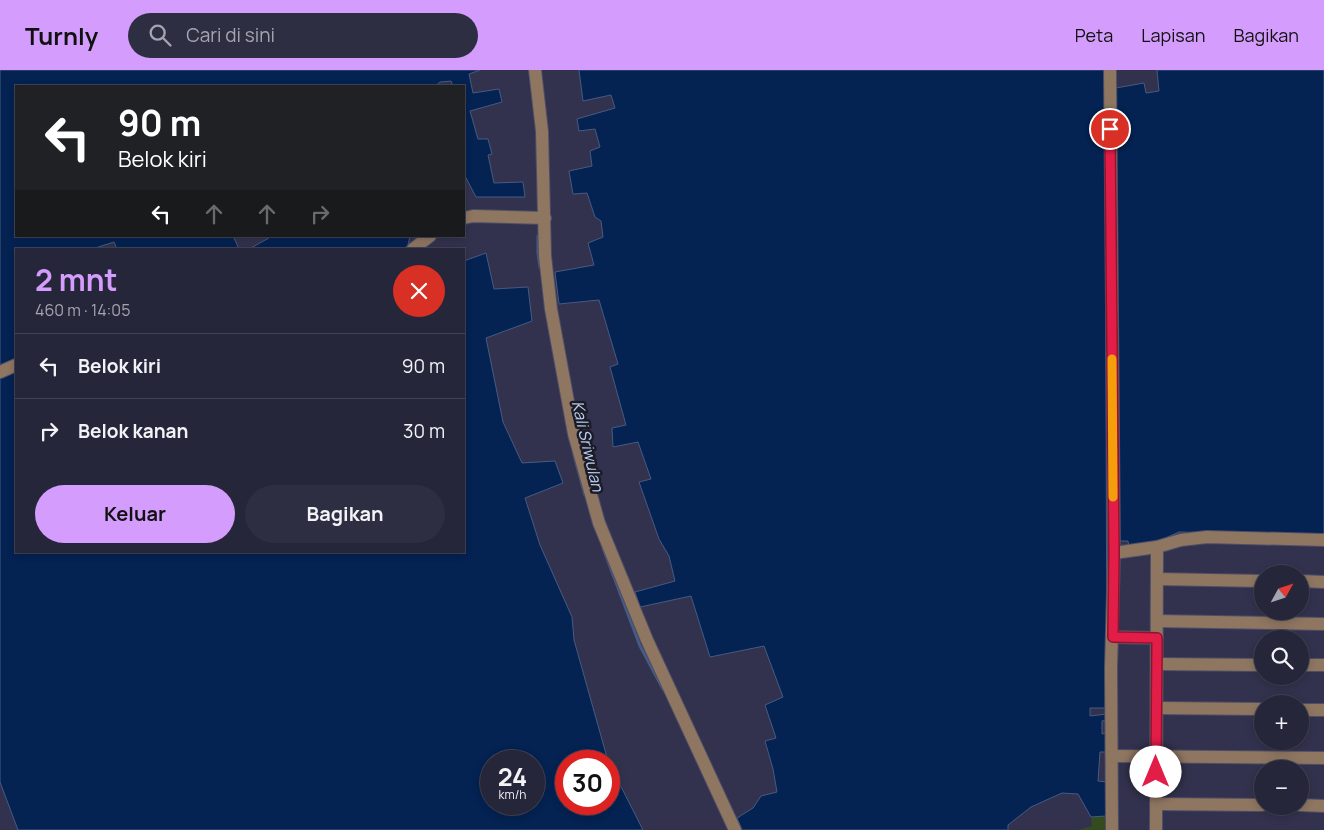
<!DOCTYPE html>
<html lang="id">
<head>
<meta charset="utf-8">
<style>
  :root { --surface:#26263a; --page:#2e2e42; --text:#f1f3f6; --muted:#a4a5af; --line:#424354; --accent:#d49cfc }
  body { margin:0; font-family:Manrope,sans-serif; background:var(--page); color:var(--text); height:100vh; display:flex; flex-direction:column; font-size:19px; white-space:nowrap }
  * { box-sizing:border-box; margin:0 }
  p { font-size:16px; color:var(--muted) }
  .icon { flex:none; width:28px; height:28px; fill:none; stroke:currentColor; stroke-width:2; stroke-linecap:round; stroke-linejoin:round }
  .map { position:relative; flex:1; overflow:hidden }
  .side { position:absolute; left:15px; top:178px; width:450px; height:305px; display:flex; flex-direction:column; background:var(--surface); border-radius:0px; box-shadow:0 2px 8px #0003,0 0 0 1px var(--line) }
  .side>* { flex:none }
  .top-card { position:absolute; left:15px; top:15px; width:450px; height:152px; border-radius:0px; box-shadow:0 2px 8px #0003,0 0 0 1px var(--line); background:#202124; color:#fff; overflow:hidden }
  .needle { width:32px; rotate:50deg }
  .fabs { position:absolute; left:1254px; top:495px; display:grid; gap:10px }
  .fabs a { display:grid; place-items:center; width:55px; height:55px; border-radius:50%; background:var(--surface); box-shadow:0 2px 8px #0003,0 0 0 1px var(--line); font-size:25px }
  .speed { position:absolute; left:480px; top:680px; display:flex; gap:10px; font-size:25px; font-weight:700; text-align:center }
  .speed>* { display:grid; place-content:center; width:65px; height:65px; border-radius:50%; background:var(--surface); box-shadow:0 2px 8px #0003,0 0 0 1px var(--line); line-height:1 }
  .speed small { font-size:12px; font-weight:400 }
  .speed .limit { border:8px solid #d22; background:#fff; color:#111 }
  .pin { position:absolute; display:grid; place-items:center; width:42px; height:42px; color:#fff; margin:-21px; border:2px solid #fff; border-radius:50%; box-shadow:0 1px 5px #0007 }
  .me { position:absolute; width:55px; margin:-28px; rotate:0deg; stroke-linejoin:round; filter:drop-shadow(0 0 4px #0008) }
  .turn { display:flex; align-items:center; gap:18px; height:105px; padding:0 20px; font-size:22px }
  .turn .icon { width:65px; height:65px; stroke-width:2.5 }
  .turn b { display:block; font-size:35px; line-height:42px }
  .lanes { display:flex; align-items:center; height:48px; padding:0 20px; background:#0003; justify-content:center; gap:25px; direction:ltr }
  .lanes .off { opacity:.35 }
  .round { display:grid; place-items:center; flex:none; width:52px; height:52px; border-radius:26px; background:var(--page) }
  .headline { display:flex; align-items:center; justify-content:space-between; height:85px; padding:0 20px }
  h1 { font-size:30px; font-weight:700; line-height:38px; color:var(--accent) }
  .action { display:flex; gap:10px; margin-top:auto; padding:10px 20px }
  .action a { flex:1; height:58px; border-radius:30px; background:var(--accent); color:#111; font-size:20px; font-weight:700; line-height:58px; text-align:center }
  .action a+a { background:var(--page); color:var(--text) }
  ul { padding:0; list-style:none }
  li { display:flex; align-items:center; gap:15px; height:65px; padding:0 20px; border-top:1px solid var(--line) }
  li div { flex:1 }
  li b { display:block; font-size:19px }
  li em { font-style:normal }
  header { display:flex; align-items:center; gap:30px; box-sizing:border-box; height:70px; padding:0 25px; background:var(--accent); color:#111 }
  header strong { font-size:24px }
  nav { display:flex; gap:28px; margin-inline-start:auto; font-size:18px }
  .search { width:350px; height:45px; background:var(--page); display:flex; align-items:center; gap:12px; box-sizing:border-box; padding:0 18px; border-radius:28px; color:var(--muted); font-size:19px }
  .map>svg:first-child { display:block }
  .green { fill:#334b1e }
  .water { fill:#042252; stroke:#465b82; fill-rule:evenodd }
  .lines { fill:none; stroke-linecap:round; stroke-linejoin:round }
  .stream { stroke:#465b82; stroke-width:3 }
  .minor-casing { stroke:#4f4e68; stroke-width:14 }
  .minor { stroke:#8e7661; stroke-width:12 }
  .route-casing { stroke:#92132f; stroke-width:12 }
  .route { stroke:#e11d48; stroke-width:9 }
  .slow { stroke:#f59e0b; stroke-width:9 }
  .labels { text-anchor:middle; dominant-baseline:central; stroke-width:5; stroke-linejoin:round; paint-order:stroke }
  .water-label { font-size:16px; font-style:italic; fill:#bdd1f1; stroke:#1c1c28 }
</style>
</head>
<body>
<header>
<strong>Turnly</strong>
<div class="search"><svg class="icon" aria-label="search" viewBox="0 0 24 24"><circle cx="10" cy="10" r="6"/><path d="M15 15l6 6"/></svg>Cari di sini</div>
<nav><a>Peta</a><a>Lapisan</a><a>Bagikan</a></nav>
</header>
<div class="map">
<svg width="1324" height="760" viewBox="0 0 1324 760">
  <rect width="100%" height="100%" fill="#33324e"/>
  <path class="green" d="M 1106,746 L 1106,760 L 1078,760 L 1092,756 L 1091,747 Z"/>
  <g class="water">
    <path d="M 0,0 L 480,0 L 469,4 L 473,23 L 499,19 L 502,32 L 470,41 L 478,69 L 488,69 L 492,84 L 488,85 L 494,113 L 523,112 L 525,127 L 476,127 L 464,104 L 464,16 L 453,16 L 451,11 L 440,12 L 435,16 L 16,16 L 16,166 L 233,166 L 239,179 L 117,179 L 114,172 L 92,179 L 16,179 L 16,481 L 464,481 L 464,191 L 486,183 L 494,219 L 528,217 L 532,251 L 486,268 L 503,352 L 522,393 L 555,391 L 563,413 L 525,428 L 540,475 L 572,547 L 574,570 L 608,691 L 566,691 L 566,734 L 609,734 L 609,693 L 643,760 L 18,760 L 0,712 ZM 491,691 L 534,691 L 534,734 L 491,734 Z"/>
    <path d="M 579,0 L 1105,0 L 1107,638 L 1090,638 L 1090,646 L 1107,644 L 1107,650 L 1102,651 L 1102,664 L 1107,663 L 1107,682 L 1100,682 L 1098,711 L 1107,712 L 1106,746 L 1091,747 L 1078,724 L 1062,723 L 1031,737 L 1008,755 L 1008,760 L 742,760 L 737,748 L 753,738 L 761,726 L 777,722 L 773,699 L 765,671 L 776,668 L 765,635 L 783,627 L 764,576 L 710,587 L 691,526 L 640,537 L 635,522 L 675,511 L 669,486 L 659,469 L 639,412 L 651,409 L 638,372 L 613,377 L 612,358 L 626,355 L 610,297 L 618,294 L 599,230 L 559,234 L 555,202 L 594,195 L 588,173 L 603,167 L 601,151 L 595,147 L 587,123 L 573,124 L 569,101 L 592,96 L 590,81 L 600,77 L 595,59 L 579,61 L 577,49 L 615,38 L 611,25 L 583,31 Z"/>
    <path d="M 1157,0 L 1324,0 L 1324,465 L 1179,462 L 1154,473 L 1129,478 L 1128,471 L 1119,471 L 1116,18 L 1144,13 L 1146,23 L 1159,21 Z"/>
    <path d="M 268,166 L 410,166 L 408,175 L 404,179 L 249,179 L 269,168 Z"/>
  </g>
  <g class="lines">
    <g class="stream">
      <path d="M 538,166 L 538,183 L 540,197"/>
      <path d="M 574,385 L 585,425"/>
      <path d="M 603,478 L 640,576 L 663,619"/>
    </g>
    <defs>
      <g id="minor">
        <path d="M 535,0 L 542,61 L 545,186 L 551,239 L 574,364 L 599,453 L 647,570 L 735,760"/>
        <path d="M 1110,0 L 1114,483 L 1111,598 L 1112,760"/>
        <path d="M 464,148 L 473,146 L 545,148"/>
        <path d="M 413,179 L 430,166"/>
        <path d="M 0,302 L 16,295"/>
        <path d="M 1114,483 L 1157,477 L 1181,470 L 1207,467 L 1324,470"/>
        <path d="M 1157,509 L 1262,511"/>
        <path d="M 1300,511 L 1324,512"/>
        <path d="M 1157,551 L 1324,554"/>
        <path d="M 1113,567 L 1157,568"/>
        <path d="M 1157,594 L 1262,595"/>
        <path d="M 1300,595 L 1324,595"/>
        <path d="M 1157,638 L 1262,639"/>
        <path d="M 1300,640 L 1324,640"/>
        <path d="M 1112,686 L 1324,688"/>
        <path d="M 1156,734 L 1262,735"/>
        <path d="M 1300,735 L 1324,736"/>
        <path d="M 1156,760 L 1157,477"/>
      </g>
    </defs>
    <use href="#minor" class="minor-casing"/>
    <use href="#minor" class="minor"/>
  </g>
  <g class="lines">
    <defs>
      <path id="route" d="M 1110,59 L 1114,483 L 1113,567 L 1157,568 L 1156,702"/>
    </defs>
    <use href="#route" class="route-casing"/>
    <use href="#route" class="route"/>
    <path class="slow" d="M 1112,289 L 1113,427"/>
  </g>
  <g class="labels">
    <g class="water-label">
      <text transform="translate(588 376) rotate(77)">Kali Sriwulan</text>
    </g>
  </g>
</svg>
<div class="fabs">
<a><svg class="needle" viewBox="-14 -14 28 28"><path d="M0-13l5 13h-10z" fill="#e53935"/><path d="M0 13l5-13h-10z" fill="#a4a5af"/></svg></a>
<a><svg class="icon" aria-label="search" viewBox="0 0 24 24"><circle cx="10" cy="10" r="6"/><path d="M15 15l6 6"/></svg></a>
<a>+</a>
<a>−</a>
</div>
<div class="speed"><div>24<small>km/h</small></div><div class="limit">30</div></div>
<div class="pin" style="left:1110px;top:59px;background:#d93025"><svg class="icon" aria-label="arrive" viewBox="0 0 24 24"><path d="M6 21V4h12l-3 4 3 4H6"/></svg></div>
<svg class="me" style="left:1156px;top:702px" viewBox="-20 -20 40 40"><circle r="19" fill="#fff"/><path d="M0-13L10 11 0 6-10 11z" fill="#e11d48"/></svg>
<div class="top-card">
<div class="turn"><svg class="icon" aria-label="left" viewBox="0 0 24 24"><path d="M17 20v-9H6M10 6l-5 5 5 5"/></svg><div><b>90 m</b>Belok kiri</div></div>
<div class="lanes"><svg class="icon" aria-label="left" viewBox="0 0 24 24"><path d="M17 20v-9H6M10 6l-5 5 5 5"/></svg><svg class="icon off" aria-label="ahead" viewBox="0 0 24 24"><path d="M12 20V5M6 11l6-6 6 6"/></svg><svg class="icon off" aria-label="ahead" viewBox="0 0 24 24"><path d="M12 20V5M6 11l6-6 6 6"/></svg><svg class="icon off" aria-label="right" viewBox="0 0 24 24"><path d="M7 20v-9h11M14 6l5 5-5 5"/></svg></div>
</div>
<section class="side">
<div class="headline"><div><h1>2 mnt</h1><p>460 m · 14:05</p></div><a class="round" style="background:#d93025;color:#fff"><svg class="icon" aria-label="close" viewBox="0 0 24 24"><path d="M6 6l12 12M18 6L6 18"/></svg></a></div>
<ul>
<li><svg class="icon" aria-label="left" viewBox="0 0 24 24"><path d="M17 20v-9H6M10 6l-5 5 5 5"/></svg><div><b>Belok kiri</b></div><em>90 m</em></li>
<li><svg class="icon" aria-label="right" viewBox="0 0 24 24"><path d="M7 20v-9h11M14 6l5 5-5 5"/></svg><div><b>Belok kanan</b></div><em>30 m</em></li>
</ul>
<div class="action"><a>Keluar</a><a>Bagikan</a></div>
</section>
</div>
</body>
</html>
